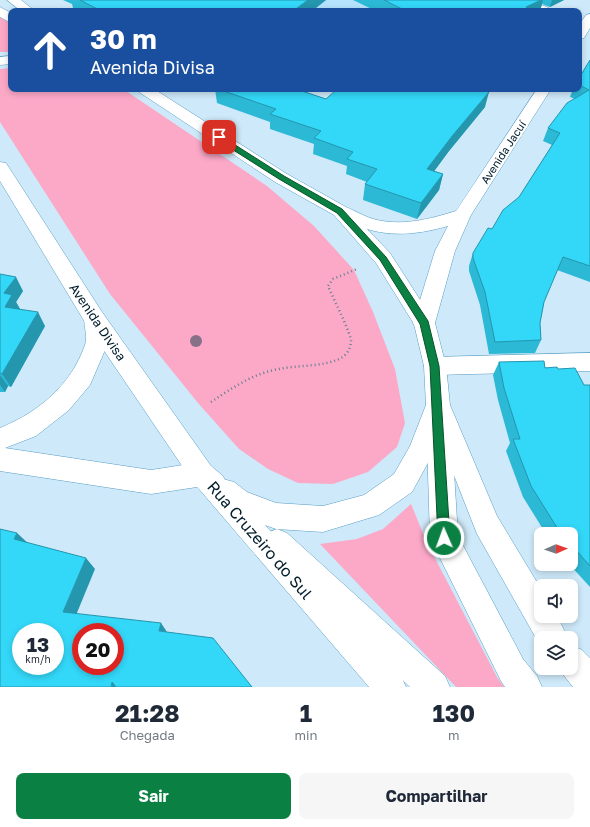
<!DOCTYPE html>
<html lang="pt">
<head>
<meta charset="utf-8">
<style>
  :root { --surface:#fff; --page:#f6f6f7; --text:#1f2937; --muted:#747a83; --accent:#0b8043 }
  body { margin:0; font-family:"Golos Text",sans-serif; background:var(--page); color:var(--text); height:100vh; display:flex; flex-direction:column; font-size:15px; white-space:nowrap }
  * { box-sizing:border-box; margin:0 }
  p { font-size:13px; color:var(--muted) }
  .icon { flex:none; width:22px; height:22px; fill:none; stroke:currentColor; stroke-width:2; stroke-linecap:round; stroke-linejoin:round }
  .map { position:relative; height:687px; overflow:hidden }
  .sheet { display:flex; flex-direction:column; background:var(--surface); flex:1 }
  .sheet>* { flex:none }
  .hud { position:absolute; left:8px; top:8px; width:574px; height:84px; border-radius:8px; box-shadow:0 2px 6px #0003; background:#1a4fa0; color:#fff; overflow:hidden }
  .needle { width:26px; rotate:88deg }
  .fabs { position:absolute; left:534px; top:527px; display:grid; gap:8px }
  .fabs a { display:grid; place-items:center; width:44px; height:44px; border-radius:8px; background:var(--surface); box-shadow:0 2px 6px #0003; font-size:20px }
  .speed { position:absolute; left:12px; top:623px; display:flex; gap:8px; font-size:20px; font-weight:700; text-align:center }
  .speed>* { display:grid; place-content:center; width:52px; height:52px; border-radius:50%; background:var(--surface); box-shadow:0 2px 6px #0003; line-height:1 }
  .speed small { font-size:10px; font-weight:400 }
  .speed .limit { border:6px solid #d22; background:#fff; color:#111 }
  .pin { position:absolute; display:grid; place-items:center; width:34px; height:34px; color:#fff; margin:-17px; border-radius:8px; box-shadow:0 2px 6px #0006 }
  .me { position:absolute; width:44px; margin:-22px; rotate:358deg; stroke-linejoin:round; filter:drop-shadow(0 0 3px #0008) }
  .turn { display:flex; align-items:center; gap:14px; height:84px; padding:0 16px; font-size:18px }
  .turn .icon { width:52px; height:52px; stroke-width:2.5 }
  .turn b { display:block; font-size:28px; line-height:34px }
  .eta { display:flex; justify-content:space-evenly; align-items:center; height:68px; text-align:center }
  .eta b { font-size:24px; font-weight:700; line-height:28px }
  .button { display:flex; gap:8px; margin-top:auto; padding:8px 16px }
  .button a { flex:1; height:46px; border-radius:8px; background:var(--accent); color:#fff; font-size:16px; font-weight:700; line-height:46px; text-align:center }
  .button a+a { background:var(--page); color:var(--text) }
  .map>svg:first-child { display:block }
  .built { fill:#b5e3fe }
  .green { fill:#fca9c8 }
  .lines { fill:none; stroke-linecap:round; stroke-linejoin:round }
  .minor-casing { stroke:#599ec5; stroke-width:1 }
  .major-casing { stroke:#599ec5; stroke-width:1 }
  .path { stroke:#637f8e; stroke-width:2.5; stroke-dasharray:1 3; stroke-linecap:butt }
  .minor { fill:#fff; fill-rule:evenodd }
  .major { fill:#fff; fill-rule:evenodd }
  .tree { fill:#877189 }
  .wall { fill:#2cb9d5 }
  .shaded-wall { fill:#2496ae }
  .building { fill:#33d7f8; stroke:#2496ae; fill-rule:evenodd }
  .route { fill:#0b8043; stroke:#07532c }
  .labels { text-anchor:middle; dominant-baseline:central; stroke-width:4; stroke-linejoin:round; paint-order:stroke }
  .far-street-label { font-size:11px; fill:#011d2c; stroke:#fff }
  .street-label { font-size:13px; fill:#011d2c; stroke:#fff }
  .near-street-label { font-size:16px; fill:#011d2c; stroke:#fff }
</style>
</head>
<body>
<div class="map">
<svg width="590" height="687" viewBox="0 0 590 687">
  <rect width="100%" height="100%" fill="#cee9f9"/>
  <path class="built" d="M 295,0 L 497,0 L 524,11 L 318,11 Z"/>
  <g class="green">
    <path d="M 0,16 L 11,23 L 11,52 L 0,52 Z"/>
    <path d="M 11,68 L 11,89 L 123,89 L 267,186 L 314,226 L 354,270 L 373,312 L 395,369 L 405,423 L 397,447 L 368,472 L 333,484 L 298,483 L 268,469 L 239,449 L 198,403 L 110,294 L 0,122 L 0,69 Z"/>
    <path d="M 411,504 L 427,543 L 497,677 L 504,687 L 456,687 L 320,544 L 357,539 L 383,529 Z"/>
  </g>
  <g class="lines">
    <defs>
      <g id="minor">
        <path d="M 513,0 L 529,0 L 549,8 L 551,11 L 535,11 L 515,3 Z"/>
        <path d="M 0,7 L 11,13 L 11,23 L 0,17 Z"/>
        <path d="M 590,14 L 590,28 L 584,38 L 579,39 L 579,25 L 586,15 Z"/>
        <path d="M 537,89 L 551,89 L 471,215 L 455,251 L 435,323 L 432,329 L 424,331 L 416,329 L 413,323 L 435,251 L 448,226 C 413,236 382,238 349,222 C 342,219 335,217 331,211 L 334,207 L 340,205 C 353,209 364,217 377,220 C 404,226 430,219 456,211 Z"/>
        <path d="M 94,310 L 102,312 L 105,318 L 108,343 L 90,385 L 69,410 L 36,436 L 5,448 L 151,470 L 202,462 L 211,466 L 223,476 L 227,485 L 223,494 L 214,497 L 205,494 L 197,487 L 151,494 L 0,471 L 0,428 C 39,412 71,385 85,345 C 89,334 81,323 86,312 Z"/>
        <path d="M 590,353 L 590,371 L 435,375 L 427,373 L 424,366 L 427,359 L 435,357 Z"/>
        <path d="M 438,398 L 446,401 L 450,408 L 458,536 L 523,659 L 537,676 L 542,687 L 505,687 L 501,681 L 430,538 L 426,408 L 430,401 Z"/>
        <path d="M 277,529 L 287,533 L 445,676 L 450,687 L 410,687 L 267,553 L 263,543 L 267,533 Z"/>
      </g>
      <g id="major">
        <path d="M 7,0 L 21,0 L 35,11 L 21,11 Z"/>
        <path d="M 11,56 L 11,64 L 0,65 L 0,57 Z"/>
        <path d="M 137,89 L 154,89 L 287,174 L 346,207 L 390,253 L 435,323 L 446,366 L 450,405 L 497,516 L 541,589 L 541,616 L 557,616 L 568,638 L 541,638 L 541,647 L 477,534 L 439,437 L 430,459 L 412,492 L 379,515 L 323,532 L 276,529 L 265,525 L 401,676 L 406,687 L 369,687 L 193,482 L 86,324 L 0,181 L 0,162 L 6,163 L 102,312 L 211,466 L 223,479 L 234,482 L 247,492 L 276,503 L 323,506 L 364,495 L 394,474 L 410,446 L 426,405 L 424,366 L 414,324 L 376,263 L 334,215 L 275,182 L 139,92 Z"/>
        <path d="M 571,645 L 582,650 L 590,658 L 590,687 L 573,687 L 558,668 L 571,668 Z"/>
      </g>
    </defs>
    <use href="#minor" class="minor-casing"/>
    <use href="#major" class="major-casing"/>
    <path class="path" d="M 211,402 C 232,388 254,373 279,369 C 298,365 321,367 339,359 C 346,356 350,350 351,342 C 352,335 332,296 328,286 L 333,279 L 357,269"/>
    <use href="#minor" class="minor"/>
    <use href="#major" class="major"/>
  </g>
  <circle class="tree" cx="196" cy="341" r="6"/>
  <g class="wall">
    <path d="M 63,0 L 326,0 L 312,11 L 78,11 L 73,8 L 72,4 Z"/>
    <path d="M 353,0 L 564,0 L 550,7 L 542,4 L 540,11 L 376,11 Z"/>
    <path d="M 590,60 L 590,282 L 557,270 L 544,302 L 540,323 L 541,340 L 535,353 L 489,354 L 480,305 L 469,271 L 469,266 L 473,253 L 519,197 L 552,145 L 543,141 L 548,128 L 575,99 L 570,97 L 573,89 L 579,89 L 579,78 Z"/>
    <path d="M 215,89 L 296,89 L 326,99 L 366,91 L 404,90 L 485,107 L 449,151 L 434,171 L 443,174 L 439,190 L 417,219 L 363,200 L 365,184 L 367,182 L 346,174 L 347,166 L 313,154 L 314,144 L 270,129 L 270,122 L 217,103 Z"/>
    <path d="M 0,274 L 23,291 L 16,302 L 20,309 L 20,310 L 45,326 L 11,387 L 8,386 L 5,392 L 0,392 Z"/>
    <path d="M 499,362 L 558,369 L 584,385 L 590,385 L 590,587 L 569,564 L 571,564 L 571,534 L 546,534 L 523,497 L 506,451 L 510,443 L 498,400 L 493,375 Z"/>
  </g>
  <g class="shaded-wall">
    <path d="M 308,0 L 326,0 L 312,11 L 293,11 Z"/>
    <path d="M 541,0 L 543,0 L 540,11 L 525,11 L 526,7 Z"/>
    <path d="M 552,0 L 564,0 L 550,7 Z"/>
    <path d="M 489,92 L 485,107 L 449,151 L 424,185 L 427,169 L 453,135 Z"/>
    <path d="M 443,174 L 439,190 L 417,219 L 421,203 Z"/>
    <path d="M 16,277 L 23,291 L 16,302 L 20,309 L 13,322 L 5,307 L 4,293 Z"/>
    <path d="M 38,312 L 45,326 L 11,387 L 2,374 Z"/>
    <path d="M 0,375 L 8,386 L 5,392 L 0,385 Z"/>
    <path d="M 17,533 L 30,545 L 14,539 Z"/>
    <path d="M 86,558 L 95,569 L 74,620 L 63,612 Z"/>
    <path d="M 161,623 L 167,632 L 159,631 Z"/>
    <path d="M 112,682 L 120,687 L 111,687 Z"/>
  </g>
  <g class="building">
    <path d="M 80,0 L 308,0 L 293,11 L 101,11 Z"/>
    <path d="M 384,0 L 541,0 L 526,7 L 536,11 L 402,11 L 404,10 Z"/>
    <path d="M 590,60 L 590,266 L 563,257 L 544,302 L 540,323 L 541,340 L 495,342 L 485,292 L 473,258 L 473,253 L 488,228 L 492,229 L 503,210 L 519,197 L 560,133 L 548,128 L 567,103 L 589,90 L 579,85 L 579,78 Z"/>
    <path d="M 218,89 L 296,89 L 326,99 L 337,89 L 358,89 L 366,91 L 368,89 L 384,89 L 392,91 L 394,89 L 399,89 L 404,90 L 405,89 L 481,89 L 489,92 L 453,135 L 427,169 L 443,174 L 421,203 L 365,184 L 377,169 L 347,159 L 353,152 L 314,138 L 321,131 L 270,114 L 276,109 Z"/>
    <path d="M 0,274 L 16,277 L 4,293 L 12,295 L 5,307 L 38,312 L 2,374 L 0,373 Z"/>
    <path d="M 544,361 L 545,368 L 557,367 L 558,369 L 575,368 L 584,385 L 590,385 L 590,566 L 575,549 L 571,550 L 571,534 L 561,534 L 531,486 L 513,439 L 520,439 L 504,388 L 499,362 Z"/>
    <path d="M 0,529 L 17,533 L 14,539 L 86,558 L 63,612 L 161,623 L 159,631 L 213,638 L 252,687 L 116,687 L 112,682 L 111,687 L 0,687 ZM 21,632 L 55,632 L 55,666 L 21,666 ZM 81,632 L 115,632 L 115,666 L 81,666 Z"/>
  </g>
  <path class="route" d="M 216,136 L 221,136 L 284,176 L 342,209 L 386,257 L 428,321 L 439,366 L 450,538 L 448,542 L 444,544 L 440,542 L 438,538 L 430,366 L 420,324 L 380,260 L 337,213 L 279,179 L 216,139 Z"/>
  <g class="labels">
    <g class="far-street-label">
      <text transform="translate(503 152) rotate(-57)">Avenida Jacuí</text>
    </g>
    <g class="street-label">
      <text transform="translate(98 322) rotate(56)">Avenida Divisa</text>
    </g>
    <g class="near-street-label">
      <text transform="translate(260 540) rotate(49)">Rua Cruzeiro do Sul</text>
    </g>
  </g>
</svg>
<div class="fabs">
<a><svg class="needle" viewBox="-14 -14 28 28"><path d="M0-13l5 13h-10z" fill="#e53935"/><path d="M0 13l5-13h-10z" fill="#747a83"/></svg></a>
<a><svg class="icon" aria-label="sound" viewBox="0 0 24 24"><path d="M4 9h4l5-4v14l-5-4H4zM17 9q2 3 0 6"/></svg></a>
<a><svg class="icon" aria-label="layers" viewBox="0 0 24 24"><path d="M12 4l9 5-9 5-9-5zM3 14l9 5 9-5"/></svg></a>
</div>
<div class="speed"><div>13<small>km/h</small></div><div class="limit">20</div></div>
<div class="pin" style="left:219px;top:137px;background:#d93025"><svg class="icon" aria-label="arrive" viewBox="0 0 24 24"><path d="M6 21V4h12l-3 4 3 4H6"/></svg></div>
<svg class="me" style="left:444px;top:538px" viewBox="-20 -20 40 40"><circle r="17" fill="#0b8043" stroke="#fff" stroke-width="3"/><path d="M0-11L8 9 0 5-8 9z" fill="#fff"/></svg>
<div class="hud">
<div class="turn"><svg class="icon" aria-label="ahead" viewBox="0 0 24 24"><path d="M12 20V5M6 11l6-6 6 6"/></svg><div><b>30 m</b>Avenida Divisa</div></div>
</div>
</div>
<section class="sheet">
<div class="eta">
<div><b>21:28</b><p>Chegada</p></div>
<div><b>1</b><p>min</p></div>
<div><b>130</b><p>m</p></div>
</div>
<div class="button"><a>Sair</a><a>Compartilhar</a></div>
</section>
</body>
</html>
